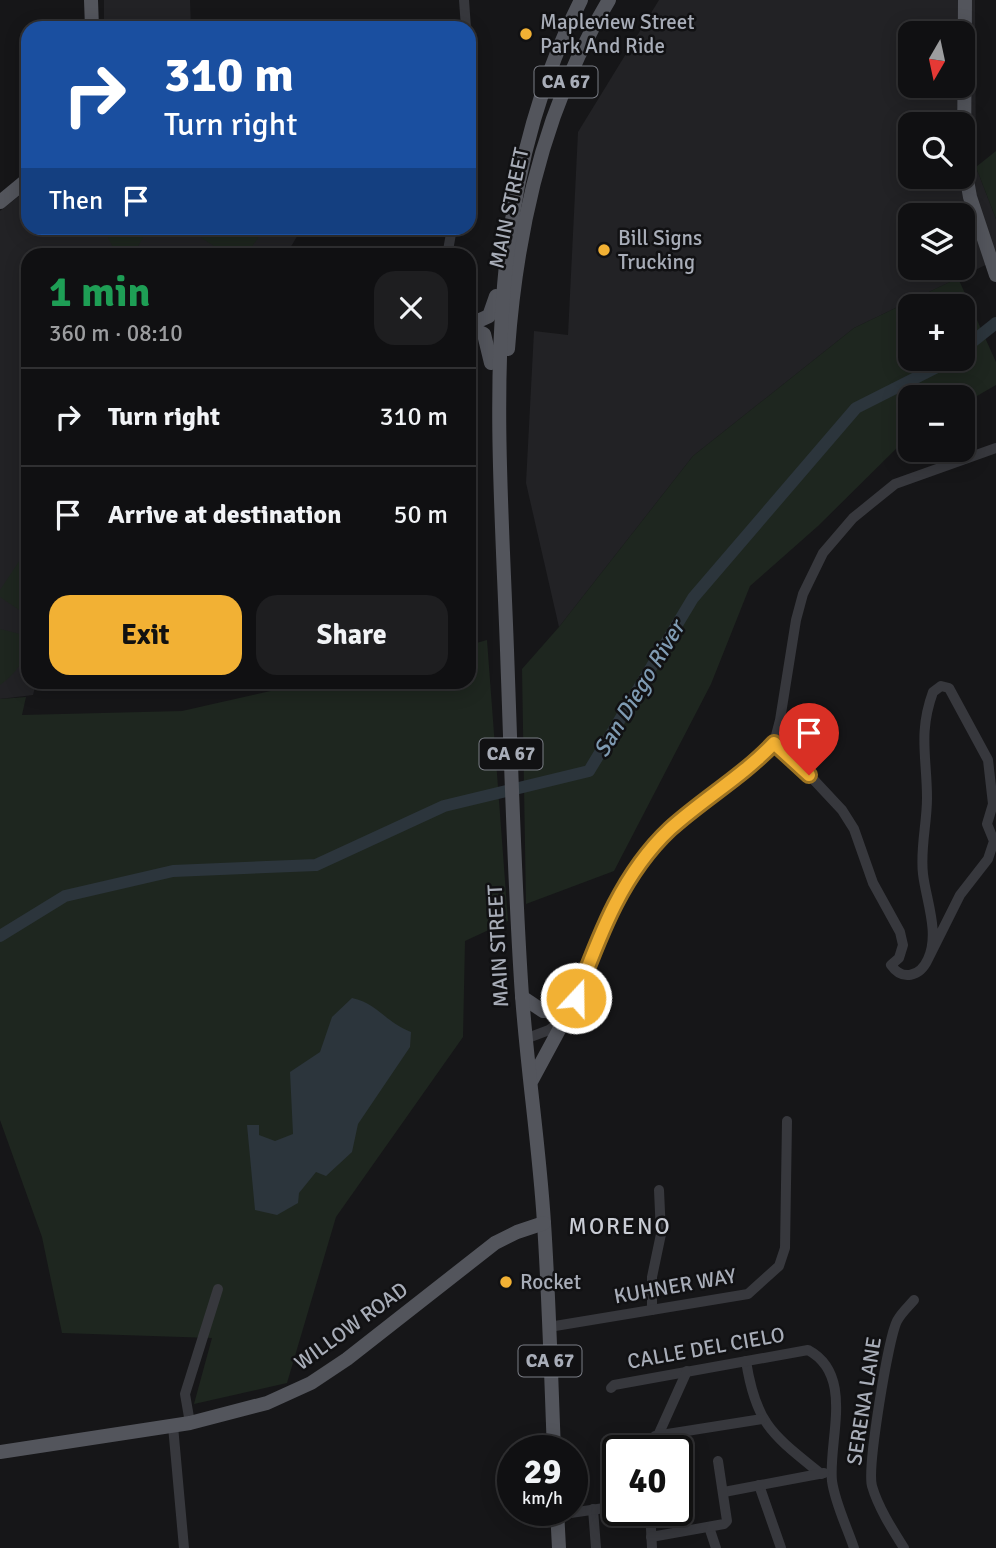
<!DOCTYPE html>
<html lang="en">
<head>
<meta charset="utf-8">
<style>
  :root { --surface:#101012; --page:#1e1e20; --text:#f1f3f6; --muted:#9c9d9f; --line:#303032; --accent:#f2b134 }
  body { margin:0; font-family:Signika,sans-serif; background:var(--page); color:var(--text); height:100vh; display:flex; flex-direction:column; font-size:26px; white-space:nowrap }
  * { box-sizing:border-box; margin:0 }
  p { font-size:23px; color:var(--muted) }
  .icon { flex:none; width:38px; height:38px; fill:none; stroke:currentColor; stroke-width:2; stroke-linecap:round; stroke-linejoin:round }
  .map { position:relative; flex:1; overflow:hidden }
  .sheet { position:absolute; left:21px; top:248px; width:455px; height:441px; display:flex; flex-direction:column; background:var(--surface); border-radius:21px; box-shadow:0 4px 18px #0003,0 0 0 2px var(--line) }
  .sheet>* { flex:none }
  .guide { position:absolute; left:21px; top:21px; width:455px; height:214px; border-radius:21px; box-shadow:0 4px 18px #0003,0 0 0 2px var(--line); background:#1a4fa0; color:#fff; overflow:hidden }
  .needle { width:46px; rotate:189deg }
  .fabs { position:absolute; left:898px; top:21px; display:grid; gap:14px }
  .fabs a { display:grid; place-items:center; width:77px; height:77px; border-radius:14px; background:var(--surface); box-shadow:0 4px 18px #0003,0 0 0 2px var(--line); font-size:35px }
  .speed { position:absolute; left:497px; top:1435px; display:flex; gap:14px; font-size:35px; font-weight:700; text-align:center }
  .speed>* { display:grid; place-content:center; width:91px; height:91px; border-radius:50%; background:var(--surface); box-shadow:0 4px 18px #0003,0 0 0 2px var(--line); line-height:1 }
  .speed small { font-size:18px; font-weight:400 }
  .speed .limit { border:4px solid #111; border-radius:10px; background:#fff; color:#111 }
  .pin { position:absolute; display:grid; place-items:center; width:60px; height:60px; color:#fff; margin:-72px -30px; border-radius:50% 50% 50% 0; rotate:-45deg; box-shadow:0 0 7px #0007 }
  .pin .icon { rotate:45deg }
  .me { position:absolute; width:77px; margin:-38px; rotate:21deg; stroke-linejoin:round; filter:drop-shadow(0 0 5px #0008) }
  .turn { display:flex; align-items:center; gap:24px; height:147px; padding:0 28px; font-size:32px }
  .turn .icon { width:91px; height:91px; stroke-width:2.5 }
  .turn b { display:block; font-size:49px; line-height:60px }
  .then { display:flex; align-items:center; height:66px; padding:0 28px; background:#0003; gap:14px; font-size:26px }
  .round { display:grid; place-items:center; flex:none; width:74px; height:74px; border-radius:21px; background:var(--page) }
  .head { display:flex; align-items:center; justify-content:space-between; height:119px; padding:0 28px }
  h1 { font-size:42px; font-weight:700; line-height:52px; color:#1e9e55 }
  .action { display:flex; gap:14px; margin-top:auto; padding:14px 28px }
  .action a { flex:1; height:80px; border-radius:21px; background:var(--accent); color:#111; font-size:28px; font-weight:700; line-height:80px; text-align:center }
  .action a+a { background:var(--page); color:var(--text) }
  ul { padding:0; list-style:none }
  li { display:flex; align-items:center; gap:21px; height:98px; padding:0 28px; border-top:2px solid var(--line) }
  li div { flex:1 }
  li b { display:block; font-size:26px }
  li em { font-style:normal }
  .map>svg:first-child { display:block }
  .built { fill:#222225; fill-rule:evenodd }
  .green { fill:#1e261f; fill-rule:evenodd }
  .water { fill:#2c353c }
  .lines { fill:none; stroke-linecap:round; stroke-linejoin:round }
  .river { stroke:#2c353c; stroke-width:12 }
  .minor { stroke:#37383d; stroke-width:10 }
  .major { stroke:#53555c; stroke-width:14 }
  .route-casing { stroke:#9d7322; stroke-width:18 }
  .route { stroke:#f2b134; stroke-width:12 }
  .poi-dot { fill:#f2b134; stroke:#111113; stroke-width:2.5 }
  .labels { text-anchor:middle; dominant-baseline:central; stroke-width:5; stroke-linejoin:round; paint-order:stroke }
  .shield { fill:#111113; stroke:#7b7e86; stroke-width:2 }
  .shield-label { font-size:19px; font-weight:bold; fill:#a8adb8 }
  .poi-label { font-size:21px; fill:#a8adb8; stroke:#111113; text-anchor:start }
  .street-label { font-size:21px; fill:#a8adb8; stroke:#111113 }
  .water-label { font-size:23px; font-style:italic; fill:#7f9bb3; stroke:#111113 }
  .neighbourhood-label { font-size:23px; letter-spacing:2px; fill:#c9ccd4; stroke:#111113 }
</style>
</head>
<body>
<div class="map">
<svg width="996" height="1548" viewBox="0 0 996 1548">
  <rect width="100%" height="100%" fill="#161618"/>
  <g class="built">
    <path d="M 104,0 L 190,0 L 191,28 L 104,28 Z"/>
    <path d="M 659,0 L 975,0 L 976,167 L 996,219 L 996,260 L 854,328 L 693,456 L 559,627 L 526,483 L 534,331 L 568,335 L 578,132 ZM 910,33 L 962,33 L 962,86 L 910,86 ZM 910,124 L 962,124 L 962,177 L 910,177 ZM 910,215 L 962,215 L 962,268 L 910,268 Z"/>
    <path d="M 28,189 L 28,228 L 302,228 L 286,255 L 28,256 L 28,682 L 36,683 L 33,695 L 0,699 L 0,211 Z"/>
  </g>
  <g class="green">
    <path d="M 996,151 L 996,219 L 976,167 Z"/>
    <path d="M 103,228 L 148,228 L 133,256 L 117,255 Z"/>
    <path d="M 203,228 L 265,228 L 246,255 L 228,255 L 197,235 Z"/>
    <path d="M 958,278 L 996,362 L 996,385 L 963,404 L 962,397 L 910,397 L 910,435 L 818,526 L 750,586 L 711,684 L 614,871 L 526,904 L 522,669 L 559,627 L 693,456 L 854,328 ZM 910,306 L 962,306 L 962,359 L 910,359 Z"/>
    <path d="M 28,548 L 28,616 L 0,597 L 0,590 Z"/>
    <path d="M 0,629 L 28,636 C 28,657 18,672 0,685 Z"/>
    <path d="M 487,640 L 508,921 L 465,941 L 463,1037 L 336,1217 L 287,1383 L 194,1404 L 212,1338 L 62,1333 L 42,1237 L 0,1120 L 0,699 L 26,697 L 22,715 L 182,711 L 306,683 L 469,682 L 469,645 Z"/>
  </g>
  <path class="water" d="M 352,998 C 377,1003 385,1022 411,1032 L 410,1047 L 358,1124 L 352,1152 L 326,1176 L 316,1172 L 299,1193 L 298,1203 L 277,1215 L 255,1210 L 247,1125 L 259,1125 L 259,1135 L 275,1141 L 293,1134 L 290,1072 L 320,1052 L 332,1017 Z"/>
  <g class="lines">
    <g class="river">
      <path d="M 962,350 L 996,323"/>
      <path d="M 0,936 L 65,896 L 173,871 L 316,865 L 444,806 L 589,771 L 693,598 L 856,408 L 953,359"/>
    </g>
    <g class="minor">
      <path d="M 464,0 L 466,28"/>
      <path d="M 469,64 L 469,96"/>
      <path d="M 447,256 L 452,228"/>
      <path d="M 774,743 L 799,764 L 842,810 L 854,829 L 873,883 L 900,932 L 903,945 L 899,958 L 891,965 C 902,981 920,977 928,959 C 940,933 926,900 923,874 C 920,848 927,824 927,798 C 927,758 918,733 933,692 L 941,686 L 949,688 L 988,760 L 993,804 L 987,824 L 994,841 L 988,859 L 960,895 L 928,959"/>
      <path d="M 525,1039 L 549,1030 L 566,1017 L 602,929 L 640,863 L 671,828 L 756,762 L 774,743 L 780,720 L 796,620 L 803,594 L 823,553 L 853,518 L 895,484 L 996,448"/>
      <path d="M 652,1310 L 652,1277 L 661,1234 L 659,1190"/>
      <path d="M 549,1327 L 748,1294 L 779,1266 L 785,1248 L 787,1121"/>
      <path d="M 746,1361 C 756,1425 773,1435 821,1474"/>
      <path d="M 611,1388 L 614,1385 L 808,1350 C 855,1375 828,1440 832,1481 C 835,1503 847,1527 854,1548"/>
      <path d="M 190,1423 L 185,1394 L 218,1289"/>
      <path d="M 173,1426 L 184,1548"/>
      <path d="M 655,1436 L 762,1419"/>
      <path d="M 610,1450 L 613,1506"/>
      <path d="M 651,1451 L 687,1371"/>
      <path d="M 759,1485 L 781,1548"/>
      <path d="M 724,1492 L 824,1473"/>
      <path d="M 593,1509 L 596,1548"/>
      <path d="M 650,1510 L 652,1548"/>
      <path d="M 557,1515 L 618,1506"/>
      <path d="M 709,1527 L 716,1548"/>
      <path d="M 651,1537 L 724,1524 L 727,1521 L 718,1461"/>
      <path d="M 904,1548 C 892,1529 878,1507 872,1486 C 867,1468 888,1339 897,1321 C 901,1313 908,1307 914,1300"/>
    </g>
    <g class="major">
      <path d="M 91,0 L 92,28"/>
      <path d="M 965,0 L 964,163 L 970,197 L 996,275"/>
      <path d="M 0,202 L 28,179"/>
      <path d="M 469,325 L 489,316 L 496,296"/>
      <path d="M 469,327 L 484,334 L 491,363"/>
      <path d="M 508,349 C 517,227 544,105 609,0"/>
      <path d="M 522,997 L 543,1011 L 569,1010"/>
      <path d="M 532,1080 L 566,1017"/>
      <path d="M 554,1451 C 551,1375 549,1299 544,1223 C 539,1142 526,1062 521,981 C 514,871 511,760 507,650 C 499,428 476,205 581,0"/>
      <path d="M 0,1452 L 190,1423 L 267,1403 L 311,1383 L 347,1359 L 495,1243 L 517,1232 L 544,1223"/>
      <path d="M 557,1510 L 559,1548"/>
    </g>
  </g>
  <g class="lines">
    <defs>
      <path id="route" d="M 576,998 C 599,937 621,875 670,829 C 703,799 743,776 774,743 L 809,775"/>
    </defs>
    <use href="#route" class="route-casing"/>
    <use href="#route" class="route"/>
  </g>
  <g class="poi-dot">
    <circle cx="526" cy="34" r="7"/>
    <circle cx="604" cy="250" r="7"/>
    <circle cx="506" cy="1282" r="7"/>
  </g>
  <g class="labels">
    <g class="shield">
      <rect x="534.5" y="66.5" width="63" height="31" rx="5"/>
      <rect x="479.5" y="738.5" width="63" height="31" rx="5"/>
      <rect x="518.5" y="1345.5" width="63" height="31" rx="5"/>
    </g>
    <g class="shield-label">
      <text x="566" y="82">CA 67</text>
      <text x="511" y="754">CA 67</text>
      <text x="550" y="1361">CA 67</text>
    </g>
    <g class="poi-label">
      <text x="540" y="22">Mapleview Street<tspan x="540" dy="24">Park And Ride</tspan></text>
      <text x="618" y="238">Bill Signs<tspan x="618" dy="24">Trucking</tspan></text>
      <text x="520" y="1282">Rocket</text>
    </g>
    <g class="street-label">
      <text transform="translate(509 208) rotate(-78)">MAIN STREET</text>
      <text transform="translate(498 946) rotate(-93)">MAIN STREET</text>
      <text transform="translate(675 1286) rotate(-10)">KUHNER WAY</text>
      <text transform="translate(351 1326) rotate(-36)">WILLOW ROAD</text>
      <text transform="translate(706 1348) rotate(-10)">CALLE DEL CIELO</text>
      <text transform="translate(864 1401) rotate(-81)">SERENA LANE</text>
    </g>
    <g class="water-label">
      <text transform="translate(639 689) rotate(-59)">San Diego River</text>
    </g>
    <g class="neighbourhood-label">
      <text x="620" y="1226">MORENO</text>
    </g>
  </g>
</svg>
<div class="fabs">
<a><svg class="needle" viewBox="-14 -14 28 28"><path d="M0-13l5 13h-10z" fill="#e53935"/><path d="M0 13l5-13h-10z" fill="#9c9d9f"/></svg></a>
<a><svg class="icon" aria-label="search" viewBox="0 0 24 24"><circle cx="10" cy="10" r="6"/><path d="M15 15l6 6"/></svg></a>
<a><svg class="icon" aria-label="layers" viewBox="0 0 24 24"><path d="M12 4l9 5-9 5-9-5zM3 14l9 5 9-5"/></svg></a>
<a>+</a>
<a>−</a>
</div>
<div class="speed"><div>29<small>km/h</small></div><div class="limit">40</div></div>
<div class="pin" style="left:809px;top:775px;background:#d93025"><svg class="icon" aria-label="arrive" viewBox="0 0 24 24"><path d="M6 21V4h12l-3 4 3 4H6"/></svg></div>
<svg class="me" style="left:576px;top:998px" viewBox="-20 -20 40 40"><circle r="17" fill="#f2b134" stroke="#fff" stroke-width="3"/><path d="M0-11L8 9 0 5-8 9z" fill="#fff"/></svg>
<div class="guide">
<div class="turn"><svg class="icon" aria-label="right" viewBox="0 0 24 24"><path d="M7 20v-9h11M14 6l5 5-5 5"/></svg><div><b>310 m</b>Turn right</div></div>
<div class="then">Then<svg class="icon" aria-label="arrive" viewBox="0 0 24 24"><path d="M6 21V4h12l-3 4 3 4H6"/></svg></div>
</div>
<section class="sheet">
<div class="head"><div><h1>1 min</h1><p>360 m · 08:10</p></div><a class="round"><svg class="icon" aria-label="close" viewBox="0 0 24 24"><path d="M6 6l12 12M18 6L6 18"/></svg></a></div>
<ul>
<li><svg class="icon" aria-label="right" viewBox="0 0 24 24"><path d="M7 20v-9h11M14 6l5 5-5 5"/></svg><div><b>Turn right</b></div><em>310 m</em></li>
<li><svg class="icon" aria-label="arrive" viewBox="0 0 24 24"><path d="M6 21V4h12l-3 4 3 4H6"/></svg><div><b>Arrive at destination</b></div><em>50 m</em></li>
</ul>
<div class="action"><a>Exit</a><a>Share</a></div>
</section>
</div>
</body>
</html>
